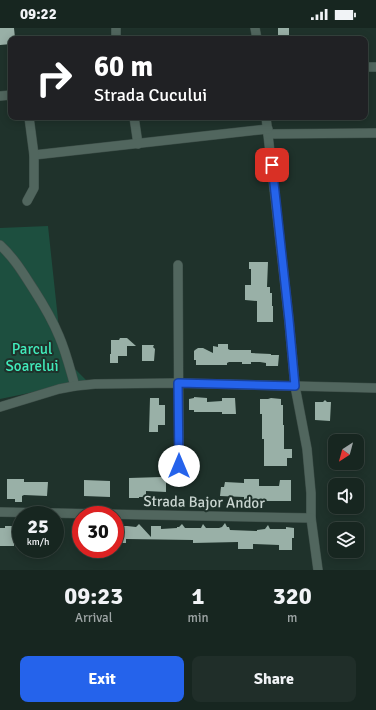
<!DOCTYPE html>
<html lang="en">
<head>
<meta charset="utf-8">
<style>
  :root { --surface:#172620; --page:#202e29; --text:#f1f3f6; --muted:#9ea5a5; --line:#36433e; --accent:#2563eb }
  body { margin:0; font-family:Signika,sans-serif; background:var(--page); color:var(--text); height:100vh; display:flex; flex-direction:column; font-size:15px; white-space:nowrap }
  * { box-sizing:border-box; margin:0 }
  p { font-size:13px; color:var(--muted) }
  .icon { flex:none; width:22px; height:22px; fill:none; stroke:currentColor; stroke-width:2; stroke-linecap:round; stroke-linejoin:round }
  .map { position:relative; height:542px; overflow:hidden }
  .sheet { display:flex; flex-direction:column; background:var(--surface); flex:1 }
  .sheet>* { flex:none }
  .hud { position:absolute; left:8px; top:8px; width:360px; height:84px; border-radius:8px; box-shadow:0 2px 10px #0003,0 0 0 1px var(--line); background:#202124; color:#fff; overflow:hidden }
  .needle { width:26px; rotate:216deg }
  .fabs { position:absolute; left:328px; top:406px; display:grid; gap:8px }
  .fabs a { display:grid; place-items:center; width:36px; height:36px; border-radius:8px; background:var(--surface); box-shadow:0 2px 10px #0003,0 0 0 1px var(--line); font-size:20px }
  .speed { position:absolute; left:12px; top:478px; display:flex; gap:8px; font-size:20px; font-weight:700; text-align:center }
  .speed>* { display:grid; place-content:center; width:52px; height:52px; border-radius:50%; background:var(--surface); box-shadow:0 2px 10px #0003,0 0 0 1px var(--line); line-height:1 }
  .speed small { font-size:10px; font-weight:400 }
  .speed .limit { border:6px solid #d22; background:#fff; color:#111 }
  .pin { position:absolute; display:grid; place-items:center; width:34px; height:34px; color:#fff; margin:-17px; border-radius:8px; box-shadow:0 2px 6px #0006 }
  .me { position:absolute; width:44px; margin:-22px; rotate:0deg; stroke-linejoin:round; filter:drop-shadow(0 0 3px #0008) }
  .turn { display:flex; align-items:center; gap:14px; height:84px; padding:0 20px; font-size:18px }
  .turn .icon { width:52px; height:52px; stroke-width:2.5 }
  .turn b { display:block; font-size:28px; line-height:34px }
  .eta { display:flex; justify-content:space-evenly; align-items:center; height:68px; text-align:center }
  .eta b { font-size:24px; font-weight:700; line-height:28px }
  .action { display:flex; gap:8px; margin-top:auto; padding:8px 20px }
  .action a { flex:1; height:46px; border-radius:8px; background:var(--accent); color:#fff; font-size:16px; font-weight:700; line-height:46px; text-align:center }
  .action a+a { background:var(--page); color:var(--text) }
  .status { display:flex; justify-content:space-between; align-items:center; height:28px; padding:0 20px; background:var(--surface); direction:ltr }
  .status svg { height:11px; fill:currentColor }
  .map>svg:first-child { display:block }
  .green { fill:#1d4f3f }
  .building { fill:#99b0a7 }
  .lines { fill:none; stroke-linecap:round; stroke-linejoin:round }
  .minor-casing { stroke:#3d4e48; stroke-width:10 }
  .minor { stroke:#51665e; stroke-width:9 }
  .route-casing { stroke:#184099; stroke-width:10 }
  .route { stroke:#2563eb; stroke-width:7 }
  .labels { text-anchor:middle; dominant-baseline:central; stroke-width:4; stroke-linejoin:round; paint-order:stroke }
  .park-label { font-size:15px; fill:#41ebbb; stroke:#1f322b }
  .street-label { font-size:15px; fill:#c9d5d0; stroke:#1f322b }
</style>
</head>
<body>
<div class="status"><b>09:22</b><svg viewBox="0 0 49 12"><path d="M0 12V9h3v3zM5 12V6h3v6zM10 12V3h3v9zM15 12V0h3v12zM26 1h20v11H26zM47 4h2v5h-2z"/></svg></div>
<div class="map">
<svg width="376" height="542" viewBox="0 0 376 542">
  <rect width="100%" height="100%" fill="#1f322b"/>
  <path class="green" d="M 48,198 L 60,310 L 70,336 L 87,353 L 0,371 L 0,200 Z"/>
  <g class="building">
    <path d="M 0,0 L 14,0 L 15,10 L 11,10 L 11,16 L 0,17 Z"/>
    <rect x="278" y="0" width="11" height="11"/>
    <path d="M 249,234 L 268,234 L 267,259 L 270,259 L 270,265 L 272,265 L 272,278 L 273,278 L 273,294 L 257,294 L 257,273 L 245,272 L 245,257 L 251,257 L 251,241 L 249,241 Z"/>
    <path d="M 120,310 L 127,310 L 136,318 L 127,318 L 127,328 L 118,328 L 118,335 L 110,335 L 110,326 L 111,326 L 111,312 L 119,312 Z"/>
    <path d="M 218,316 L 228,316 L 228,321 L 230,322 L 251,322 L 251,325 L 271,326 L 271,327 L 279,327 L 278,338 L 266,338 L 266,335 L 260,334 L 251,334 L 251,336 L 242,336 L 242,334 L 229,334 L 227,335 L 227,337 L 196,337 L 196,332 L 194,332 L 194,323 L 195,322 L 198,320 L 203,320 L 213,325 L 213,318 L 218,319 Z"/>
    <path d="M 142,317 L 154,317 L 153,319 L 155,321 L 154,333 L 142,333 Z"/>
    <path d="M 194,369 L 207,370 L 207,374 L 222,373 L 222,370 L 235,370 L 236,386 L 222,386 L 222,384 L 194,384 L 194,382 L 189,382 L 189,371 L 194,370 Z"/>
    <path d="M 150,370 L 159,370 L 159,377 L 165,377 L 165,397 L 158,397 L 158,404 L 149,404 Z"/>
    <path d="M 271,370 L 281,371 L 281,377 L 283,377 L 283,397 L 284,397 L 284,421 L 292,421 L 292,430 L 287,430 L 287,438 L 264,438 L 264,411 L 262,411 L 262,386 L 260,386 L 260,371 L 268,371 Z"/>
    <path d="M 325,372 L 327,374 L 331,374 L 330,393 L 315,392 L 315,374 L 323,374 Z"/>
    <path d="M 162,449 L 166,452 L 166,464 L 146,463 L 146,469 L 139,469 L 139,470 L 129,470 L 129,450 Z"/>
    <path d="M 7,451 L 24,451 L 24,454 L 48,454 L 47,468 L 24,467 L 22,468 L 22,474 L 15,474 L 15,471 L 7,471 Z"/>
    <path d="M 244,451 L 259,451 L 259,458 L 279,458 L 280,452 L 291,452 L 291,473 L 266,473 L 266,471 L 244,472 L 244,469 L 220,468 L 221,459 L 224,459 L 225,454 L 244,455 Z"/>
    <path d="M 84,452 L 110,453 L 110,469 L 84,468 Z"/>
    <path d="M 225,495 L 227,499 L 229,499 L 230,502 L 257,503 L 257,502 L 265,501 L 268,497 L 270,501 L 286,501 L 286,499 L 294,500 L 294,510 L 292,510 L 292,522 L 279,522 L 279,517 L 253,516 L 253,521 L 238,521 L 238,514 L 193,515 L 193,512 L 126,511 L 126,515 L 115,515 L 115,498 L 118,498 L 119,496 L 123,496 L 124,498 L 127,498 L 136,499 L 139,496 L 151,509 L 151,498 L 161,498 L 161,501 L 177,500 L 177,499 L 179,499 L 182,496 L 185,500 L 201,500 L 203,496 L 206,500 L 219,500 L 222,499 Z"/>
    <path d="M 5,498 L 15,498 L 15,503 L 16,503 L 16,510 L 14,510 L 14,518 L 0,518 L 0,500 L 5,500 Z"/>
  </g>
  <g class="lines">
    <defs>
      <g id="minor">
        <path d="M 116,0 L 116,11"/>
        <path d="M 255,0 L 257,11"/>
        <path d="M 365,39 L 376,39"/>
        <path d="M 0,68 L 11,67"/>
        <path d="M 134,89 L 138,116"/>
        <path d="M 266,89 L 289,293 L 295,358 L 307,421 L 311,465 L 311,490 L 318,542"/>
        <path d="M 268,106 L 376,105"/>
        <path d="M 34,127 L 268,101"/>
        <path d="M 27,173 L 34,160 L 34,127 L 29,89"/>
        <path d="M 0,217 C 15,231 23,245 34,262 C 43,276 52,291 59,308 C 66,324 70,341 75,358"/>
        <path d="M 178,237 L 179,438"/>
        <path d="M 0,379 L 59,361 L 75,358 L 95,356 L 178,355 L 376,360"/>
        <path d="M 0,484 L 311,490"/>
      </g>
    </defs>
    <use href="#minor" class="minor-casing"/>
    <use href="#minor" class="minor"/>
  </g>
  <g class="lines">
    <defs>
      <path id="route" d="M 179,438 L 178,355 L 295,358 L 289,292 L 272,137"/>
    </defs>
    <use href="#route" class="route-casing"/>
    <use href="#route" class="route"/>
  </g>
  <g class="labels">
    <g class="park-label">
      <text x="32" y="321">Parcul<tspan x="32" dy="17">Soarelui</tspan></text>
    </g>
    <g class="street-label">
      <text transform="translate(204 474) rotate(1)">Strada Bajor Andor</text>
    </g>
  </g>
</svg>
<div class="fabs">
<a><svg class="needle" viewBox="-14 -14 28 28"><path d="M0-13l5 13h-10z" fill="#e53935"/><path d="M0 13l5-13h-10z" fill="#9ea5a5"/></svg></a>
<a><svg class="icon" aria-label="sound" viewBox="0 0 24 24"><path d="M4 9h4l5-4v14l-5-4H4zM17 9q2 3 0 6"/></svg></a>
<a><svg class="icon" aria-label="layers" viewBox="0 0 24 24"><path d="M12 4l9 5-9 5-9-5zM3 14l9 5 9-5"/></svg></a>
</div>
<div class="speed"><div>25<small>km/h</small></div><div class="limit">30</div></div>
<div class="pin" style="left:272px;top:137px;background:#d93025"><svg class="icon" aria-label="arrive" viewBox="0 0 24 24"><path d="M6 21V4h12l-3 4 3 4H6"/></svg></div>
<svg class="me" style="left:179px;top:438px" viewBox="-20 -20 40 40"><circle r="19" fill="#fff"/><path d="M0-13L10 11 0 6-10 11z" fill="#2563eb"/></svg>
<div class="hud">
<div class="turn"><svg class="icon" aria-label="right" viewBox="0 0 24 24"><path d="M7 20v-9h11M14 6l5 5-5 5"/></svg><div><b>60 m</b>Strada Cucului</div></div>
</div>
</div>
<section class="sheet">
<div class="eta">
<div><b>09:23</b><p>Arrival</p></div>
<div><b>1</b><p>min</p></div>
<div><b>320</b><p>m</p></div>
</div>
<div class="action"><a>Exit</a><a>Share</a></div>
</section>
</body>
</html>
